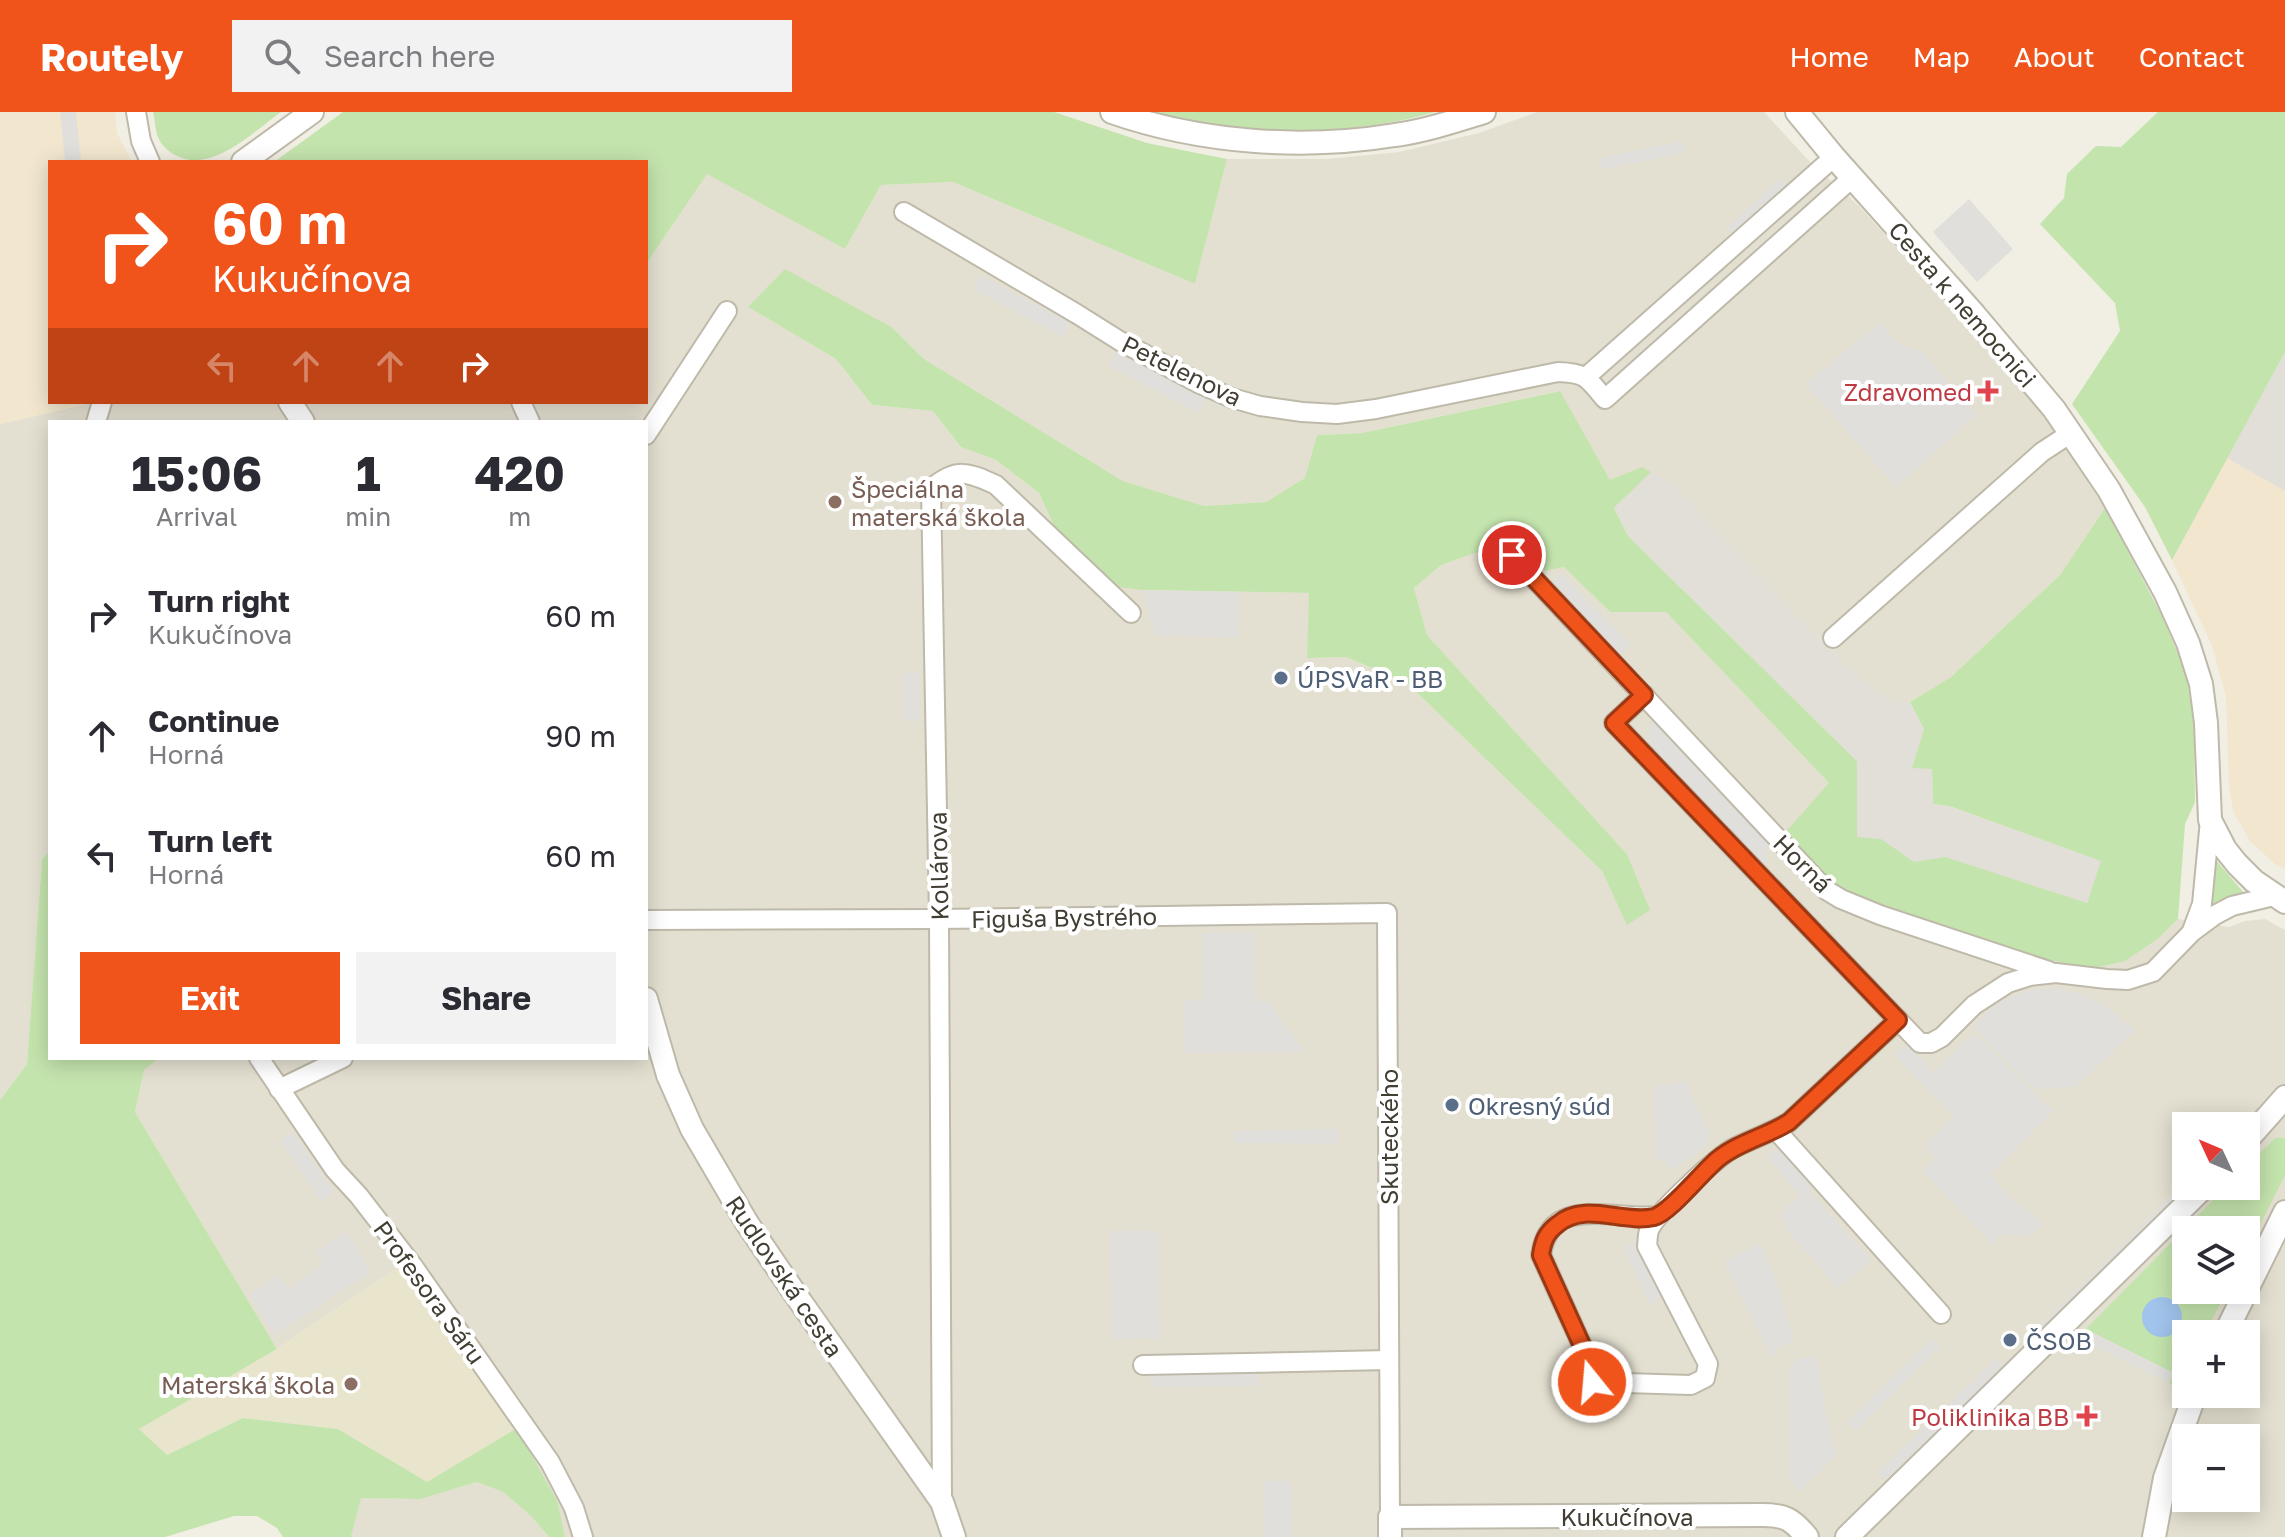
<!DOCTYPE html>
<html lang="en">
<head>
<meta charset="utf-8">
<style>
  :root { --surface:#fff; --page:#f2f2f3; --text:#2b2b33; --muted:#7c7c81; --accent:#f0541b }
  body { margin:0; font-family:"Golos Text",sans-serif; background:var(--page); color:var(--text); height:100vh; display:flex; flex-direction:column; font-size:30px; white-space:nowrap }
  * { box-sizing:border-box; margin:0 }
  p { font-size:26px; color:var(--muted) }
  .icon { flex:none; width:44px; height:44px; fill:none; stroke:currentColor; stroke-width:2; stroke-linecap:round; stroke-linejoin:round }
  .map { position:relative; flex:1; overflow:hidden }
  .sheet { position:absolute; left:48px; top:308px; width:600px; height:640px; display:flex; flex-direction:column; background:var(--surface); border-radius:0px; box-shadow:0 4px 20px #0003 }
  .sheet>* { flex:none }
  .guide { position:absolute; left:48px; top:48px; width:600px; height:244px; border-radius:0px; box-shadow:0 4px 20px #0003; background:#f0541b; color:#fff; overflow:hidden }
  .needle { width:52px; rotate:314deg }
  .fabs { position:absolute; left:2172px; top:1000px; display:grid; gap:16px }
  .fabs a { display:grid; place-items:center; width:88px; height:88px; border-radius:0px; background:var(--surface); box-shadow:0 4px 20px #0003; font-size:40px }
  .pin { position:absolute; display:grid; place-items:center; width:68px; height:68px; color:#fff; margin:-34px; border:4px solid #fff; border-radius:50%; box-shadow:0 2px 8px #0007 }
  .me { position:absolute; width:88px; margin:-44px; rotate:343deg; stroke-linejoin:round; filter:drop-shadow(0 0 6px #0008) }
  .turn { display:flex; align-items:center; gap:28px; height:168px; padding:0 32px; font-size:36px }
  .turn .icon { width:104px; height:104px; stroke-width:2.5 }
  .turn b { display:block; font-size:56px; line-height:68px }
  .lanes { display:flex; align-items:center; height:76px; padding:0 32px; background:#0003; justify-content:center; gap:40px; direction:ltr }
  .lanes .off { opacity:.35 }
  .eta { display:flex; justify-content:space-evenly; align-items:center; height:136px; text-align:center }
  .eta b { font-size:48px; font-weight:700; line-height:56px }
  .cta { display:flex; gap:16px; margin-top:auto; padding:16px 32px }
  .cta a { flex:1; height:92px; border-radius:0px; background:var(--accent); color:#fff; font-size:32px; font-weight:700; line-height:92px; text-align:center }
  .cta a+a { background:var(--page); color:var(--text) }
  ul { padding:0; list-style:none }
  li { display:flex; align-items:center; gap:24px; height:120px; padding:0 32px }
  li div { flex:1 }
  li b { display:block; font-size:30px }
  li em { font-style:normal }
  header { display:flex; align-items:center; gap:48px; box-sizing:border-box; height:112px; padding:0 40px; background:var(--accent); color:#fff }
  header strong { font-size:38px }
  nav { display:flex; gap:44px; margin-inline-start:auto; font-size:28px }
  .search { width:560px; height:72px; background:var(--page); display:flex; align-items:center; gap:20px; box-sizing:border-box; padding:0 28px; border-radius:0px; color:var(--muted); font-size:30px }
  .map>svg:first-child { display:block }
  .residential { fill:#e4e0d1; fill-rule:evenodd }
  .commercial { fill:#f2e7ce }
  .industrial { fill:#e2dfd8 }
  .education { fill:#e9e5cd }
  .green { fill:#c4e4ad }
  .parking { fill:#e1dfdb }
  .water { fill:#a1c4ec }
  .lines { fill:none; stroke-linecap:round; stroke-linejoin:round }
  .minor-casing { stroke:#beb9a9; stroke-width:22 }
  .tertiary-casing { stroke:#beb9a9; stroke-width:26 }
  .minor { stroke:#fff; stroke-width:18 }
  .tertiary { stroke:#fff; stroke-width:22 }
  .route-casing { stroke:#9c3712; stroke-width:20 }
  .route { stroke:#f0541b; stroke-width:14 }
  .health-dot { fill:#e0444e; stroke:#fff; stroke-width:3 }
  .education-dot { fill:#8d6e63; stroke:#fff; stroke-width:3 }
  .service-dot { fill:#5c6f8a; stroke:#fff; stroke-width:3 }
  .labels { text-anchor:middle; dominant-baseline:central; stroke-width:8; stroke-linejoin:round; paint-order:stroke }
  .street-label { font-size:24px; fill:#423e33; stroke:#fff }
  .health-label { font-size:24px; fill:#be3a42; stroke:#fff; text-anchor:end }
  .education-label { font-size:24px; fill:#785e54; stroke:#fff; text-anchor:start }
  .service-label { font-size:24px; fill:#4e5e75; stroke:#fff; text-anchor:start }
</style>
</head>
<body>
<header>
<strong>Routely</strong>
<div class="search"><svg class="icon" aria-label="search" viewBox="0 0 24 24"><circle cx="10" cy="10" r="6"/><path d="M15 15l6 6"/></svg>Search here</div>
<nav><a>Home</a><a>Map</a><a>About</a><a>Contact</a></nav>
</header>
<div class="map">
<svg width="2285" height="1425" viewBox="0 0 2285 1425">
  <rect width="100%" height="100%" fill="#f1eee3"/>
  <g class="residential">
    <path d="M 1537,0 L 1764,0 L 1810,50 L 1858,93 L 2042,296 L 2105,396 L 2060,463 L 1951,565 L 1910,590 L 1894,592 L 1857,564 L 1802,509 L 1610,369 L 1559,279 L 1362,321 L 1317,323 L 1306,366 L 1266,390 L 1204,394 L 1123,369 L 924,247 L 893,216 L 748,195 L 836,247 L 872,293 L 933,299 L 961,335 L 996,348 L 1039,381 L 1055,416 L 1143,478 L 1310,481 L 1307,546 L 1346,545 L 1406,570 L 1602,759 L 1627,812 L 1627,742 L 1427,523 L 1414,476 L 1441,453 L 1509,429 L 1544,459 L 1564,455 L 1610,500 L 1666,500 L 1829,671 L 2159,826 L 2178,807 L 2229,815 L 2245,809 L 2265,807 L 2285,818 L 2285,1425 L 565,1425 L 558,1391 L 402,1153 L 277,1237 L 135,1000 L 144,958 L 159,946 L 646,946 L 646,310 L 50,310 L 50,739 L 42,747 L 27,952 L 0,988 L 0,312 L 82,293 L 84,290 L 646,290 L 646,152 L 707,61 L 845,137 L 881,73 L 953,70 L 1195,172 L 1227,47 L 1327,47 L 1399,40 L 1479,21 ZM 2186,1014 L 2246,1014 L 2246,1074 L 2186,1074 ZM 2186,1118 L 2246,1118 L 2246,1178 L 2186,1178 ZM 2186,1222 L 2246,1222 L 2246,1282 L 2186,1282 ZM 2186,1326 L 2246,1326 L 2246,1386 L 2186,1386 Z"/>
    <path d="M 477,1370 L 503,1380 L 530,1403 L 549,1425 L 351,1425 L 360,1386 L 421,1387 Z"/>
  </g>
  <g class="commercial">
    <path d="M 0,0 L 115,0 L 117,21 L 132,50 L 50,50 L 50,290 L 84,290 L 82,293 L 0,312 Z"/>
    <path d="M 2227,346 L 2285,379 L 2285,757 L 2275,752 L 2250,729 L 2233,699 L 2229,675 L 2226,585 L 2212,534 L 2172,448 Z"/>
  </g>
  <g class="industrial">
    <path d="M 2285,240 L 2285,379 L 2227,346 Z"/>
    <path d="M 1651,360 L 1673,372 L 1802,509 L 1857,564 L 1894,591 L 1910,590 L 1924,617 L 1913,656 L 1932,656 L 1933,692 L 1948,694 L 2102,749 L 2087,791 L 1945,745 L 1914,750 L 1881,727 L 1857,725 L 1857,649 L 1628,424 L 1614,396 Z"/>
  </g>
  <path class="education" d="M 402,1153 L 517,1316 L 427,1371 L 338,1317 L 243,1306 L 167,1343 L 138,1317 L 277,1237 Z"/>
  <g class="green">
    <path d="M 153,0 L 281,0 C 253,20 211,63 175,43 C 168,39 161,33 158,25 C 155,18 155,8 153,0 Z"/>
    <path d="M 343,0 L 1054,0 L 1147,31 L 1227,47 L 1195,172 L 953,70 L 881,73 L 845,137 L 707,62 L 646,152 L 646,50 L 274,50 Z"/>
    <path d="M 1146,0 L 1435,0 C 1367,20 1271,25 1201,13 C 1182,10 1164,4 1146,0 Z"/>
    <path d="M 2158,0 L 2285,0 L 2285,240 L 2172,448 L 2145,395 L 2072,292 L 2120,219 L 2115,191 L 2040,112 L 2064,86 L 2067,62 L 2096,34 L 2121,35 Z"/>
    <path d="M 785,157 L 893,216 L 924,247 L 1123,369 L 1204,394 L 1266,390 L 1305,366 L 1317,323 L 1362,321 L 1560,279 L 1610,368 L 1642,355 L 1651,360 L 1614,396 L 1628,424 L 1857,649 L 1857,725 L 1881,727 L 1914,750 L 1945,745 L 2087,791 L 2101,749 L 1949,694 L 1933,692 L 1932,657 L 1912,656 L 1924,617 L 1910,590 L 1951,565 L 2060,463 L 2105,396 L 2163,506 L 2186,561 L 2194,614 L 2195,690 L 2185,712 L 2178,807 L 2159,826 L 2125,849 L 2095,856 L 2037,846 L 1842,782 L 1783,723 L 1829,671 L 1666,500 L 1610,500 L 1564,455 L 1545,459 L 1509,429 L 1441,453 L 1414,476 L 1427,523 L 1627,742 L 1650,798 L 1627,813 L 1602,759 L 1406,570 L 1346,545 L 1307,546 L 1309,481 L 1143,478 L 1119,475 L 1055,416 L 1039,381 L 996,348 L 961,335 L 933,299 L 872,293 L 836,247 L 748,195 Z"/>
    <path d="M 50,739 L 50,946 L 159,946 L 144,958 L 135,1000 L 277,1237 L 139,1317 L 167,1343 L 243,1306 L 338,1317 L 427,1370 L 517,1316 L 558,1391 L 565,1425 L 549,1425 L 530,1403 L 503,1380 L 477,1370 L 421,1387 L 361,1386 L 351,1425 L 283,1425 L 277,1416 L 257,1404 L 234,1404 L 165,1425 L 0,1425 L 0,988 L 27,952 L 42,747 Z"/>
    <path d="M 2215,747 L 2244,781 L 2220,788 L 2211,793 Z"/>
    <path d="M 2275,1026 L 2285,1026 L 2285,1063 L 2246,1140 L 2246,1118 L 2186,1118 L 2186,1178 L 2227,1178 L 2205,1222 L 2186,1222 L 2186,1259 L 2177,1276 L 2169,1271 L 2173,1261 L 2092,1220 L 2086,1230 L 2077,1226 L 2227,1074 L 2246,1074 L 2246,1055 Z"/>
  </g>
  <g class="parking">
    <path d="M 60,0 L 76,0 L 81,50 L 65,50 Z"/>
    <path d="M 1683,29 L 1685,41 L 1600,58 L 1598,46 Z"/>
    <path d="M 1780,67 L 1789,78 L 1737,125 L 1727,115 Z"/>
    <path d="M 1969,87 L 2013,137 L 1977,170 L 1933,120 Z"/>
    <path d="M 980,163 L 1070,211 L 1063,225 L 973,177 Z"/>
    <path d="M 1880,211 L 1899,232 L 1922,240 L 1977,303 L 1896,375 L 1805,272 Z"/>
    <path d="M 1116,240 L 1206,287 L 1198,301 L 1108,253 Z"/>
    <path d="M 1561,461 L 1631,533 L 1619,544 L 1550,472 Z"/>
    <path d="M 1143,478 L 1240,480 L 1238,526 L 1155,523 Z"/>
    <path d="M 903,561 L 919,561 L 919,609 L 904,609 Z"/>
    <path d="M 1652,603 L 1767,726 L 1766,762 L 1648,638 Z"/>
    <path d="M 1255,820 L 1256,889 L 1269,890 L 1304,940 L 1185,941 L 1185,888 L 1203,888 L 1203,821 Z"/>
    <path d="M 2058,876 L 2084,883 L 2107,895 L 2135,918 L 2076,975 L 2037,977 L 2028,972 L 1973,914 L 1995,893 L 2014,883 L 2036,877 Z"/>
    <path d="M 1974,921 L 2025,973 L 2054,998 L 1991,1062 L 2001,1076 L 2043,1112 L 2031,1124 L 2002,1122 L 1992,1132 L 1923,1059 L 1935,1047 L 1924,1034 L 1954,1005 L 1895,943 L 1907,932 L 1934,960 Z"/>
    <path d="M 1685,969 L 1710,1022 L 1703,1036 L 1674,1058 L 1655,1045 L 1654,975 Z"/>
    <path d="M 1338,1017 L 1338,1032 L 1235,1031 L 1234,1019 Z"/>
    <path d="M 293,1020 L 334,1080 L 321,1089 L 280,1029 Z"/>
    <path d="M 1781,1033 L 1814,1072 L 1808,1078 L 1871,1148 L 1838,1176 L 1786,1117 L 1788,1114 L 1778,1103 L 1800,1083 L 1767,1045 Z"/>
    <path d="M 2186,1069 L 2186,1074 L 2193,1074 L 2043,1222 L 2037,1216 Z"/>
    <path d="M 346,1119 L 364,1147 L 363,1149 L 370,1160 L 275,1223 L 249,1183 L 279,1163 L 288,1176 L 324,1152 L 316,1139 Z"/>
    <path d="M 1110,1119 L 1159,1119 L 1160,1226 L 1111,1227 Z"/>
    <path d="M 1636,1129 L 1663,1186 L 1650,1193 L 1623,1136 Z"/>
    <path d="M 1760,1131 L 1778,1173 L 1794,1230 L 1780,1233 L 1772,1246 L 1724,1150 Z"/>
    <path d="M 2091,1220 L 2174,1261 L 2169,1271 L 2086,1230 Z"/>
    <path d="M 1932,1226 L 1940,1235 L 1856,1319 L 1847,1310 Z"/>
    <path d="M 1817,1245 L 1825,1297 L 1836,1344 L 1799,1380 L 1790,1370 L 1789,1255 L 1798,1247 Z"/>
    <path d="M 1994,1248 L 2008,1254 L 1890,1368 L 1876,1362 Z"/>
    <path d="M 1253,1260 L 1262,1274 L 1154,1275 L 1147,1261 Z"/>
    <path d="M 1264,1369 L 1292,1369 L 1291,1425 L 1263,1425 Z"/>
  </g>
  <circle class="water" cx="2162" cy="1205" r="20"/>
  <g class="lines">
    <defs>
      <g id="minor">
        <path d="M 136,0 L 141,29 L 150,50"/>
        <path d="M 904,100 L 1077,202 L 1120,229 L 1200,272 L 1232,286 L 1260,294 L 1302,300 L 1337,302 L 1376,297 L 1558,260 C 1587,261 1587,266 1605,287 L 1852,66"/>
        <path d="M 1586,265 L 1834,45"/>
        <path d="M 521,290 L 530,310"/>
        <path d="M 96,310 L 102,290"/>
        <path d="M 646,323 L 727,199"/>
        <path d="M 1512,443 L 1826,778 L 1841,787 L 1880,803 L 2049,859"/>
        <path d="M 1833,526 L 2042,340 L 2071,321"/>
        <path d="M 1644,583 L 1614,611 L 1920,931 L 1931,931 L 1942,925 L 1974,893 L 2008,871 L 2030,864 L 2056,861 L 2107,867 L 2128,868 L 2153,860 L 2192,820 L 2215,803 L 2232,794 L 2274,784"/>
        <path d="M 646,808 L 939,807 L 1387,801 L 1390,1405"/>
        <path d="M 2192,819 L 2202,792 L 2210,708"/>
        <path d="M 259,946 L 335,1058 L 359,1084 L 413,1154 L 550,1350 L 574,1396 L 583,1425"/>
        <path d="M 279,977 L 343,946"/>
        <path d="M 1776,1018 L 1941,1202"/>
        <path d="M 1658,1104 C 1614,1109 1550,1081 1541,1143 L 1590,1251 L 1592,1270 L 1691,1273 L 1705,1266 L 1708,1252 L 1647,1134 C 1648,1128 1647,1122 1650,1116 C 1659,1099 1715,1047 1732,1037 C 1751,1027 1771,1021 1789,1010 L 1898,908"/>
        <path d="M 1143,1253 L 1389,1248"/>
        <path d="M 942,1390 L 939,807 L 931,377 C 956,355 968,360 996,373 L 1131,501"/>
      </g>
      <g id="tertiary">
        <path d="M 1112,0 C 1201,31 1303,38 1395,23 C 1425,19 1455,9 1484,0"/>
        <path d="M 1797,0 L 1834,45 L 1974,202 L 2054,297 L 2109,378 L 2165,480 L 2188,531 L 2201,572 L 2206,611 L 2210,708 L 2225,737 L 2237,752 L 2254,769 L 2285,790"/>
        <path d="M 243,50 L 312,0"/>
        <path d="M 290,290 L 303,310"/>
        <path d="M 646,887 L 668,963 L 692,1017 L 747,1111 L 800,1189 L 942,1390 L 954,1425"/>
        <path d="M 2246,1029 L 2285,985"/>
        <path d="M 2225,1222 L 2285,1100"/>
        <path d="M 1390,1425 L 1390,1405 L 1762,1403 C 1785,1403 1792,1407 1807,1425"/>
        <path d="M 1847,1425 L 2205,1074"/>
        <path d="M 2154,1425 L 2165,1366 L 2195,1282"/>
      </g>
    </defs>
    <use href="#minor" class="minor-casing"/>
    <use href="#tertiary" class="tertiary-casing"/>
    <use href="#minor" class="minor"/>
    <use href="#tertiary" class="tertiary"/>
  </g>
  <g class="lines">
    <defs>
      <path id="route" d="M 1512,443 L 1644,583 L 1614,611 L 1898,908 L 1789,1010 C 1767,1024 1739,1030 1718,1047 C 1703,1059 1670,1101 1654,1105 C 1622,1112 1585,1089 1558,1112 C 1546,1121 1543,1129 1541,1143 L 1590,1251 L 1592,1270"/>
    </defs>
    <use href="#route" class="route-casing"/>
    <use href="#route" class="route"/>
  </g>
  <g class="health-dot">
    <path d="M1984 267h8v8h8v8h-8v8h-8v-8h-8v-8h8z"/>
    <path d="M2083 1292h8v8h8v8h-8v8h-8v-8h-8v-8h8z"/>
  </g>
  <g class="education-dot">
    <circle cx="835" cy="390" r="8"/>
    <circle cx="351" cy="1272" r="8"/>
  </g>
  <g class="service-dot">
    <circle cx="1281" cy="566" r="8"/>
    <circle cx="1452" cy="993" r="8"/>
    <circle cx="2010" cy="1228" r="8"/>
  </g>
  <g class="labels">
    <g class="street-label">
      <text transform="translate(1963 192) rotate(49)">Cesta k nemocnici</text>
      <text transform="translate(1182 258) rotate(26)">Petelenova</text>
      <text transform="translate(1803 751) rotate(45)">Horná</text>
      <text transform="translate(938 754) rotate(-91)">Kollárova</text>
      <text transform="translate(1064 805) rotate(-1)">Figuša Bystrého</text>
      <text transform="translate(1388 1025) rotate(-90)">Skuteckého</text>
      <text transform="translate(785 1164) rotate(56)">Rudlovská cesta</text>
      <text transform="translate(430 1180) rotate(54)">Profesora Sáru</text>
      <text x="1627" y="1404">Kukučínova</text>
    </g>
    <g class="health-label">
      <text x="1972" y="279">Zdravomed</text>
      <text x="2069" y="1304">Poliklinika BB</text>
    </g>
    <g class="education-label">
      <text x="851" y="376">Špeciálna<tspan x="851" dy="28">materská škola</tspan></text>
      <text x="335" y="1272" text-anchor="end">Materská škola</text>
    </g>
    <g class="service-label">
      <text x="1297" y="566">ÚPSVaR - BB</text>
      <text x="1468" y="993">Okresný súd</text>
      <text x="2026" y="1228">ČSOB</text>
    </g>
  </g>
</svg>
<div class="fabs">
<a><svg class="needle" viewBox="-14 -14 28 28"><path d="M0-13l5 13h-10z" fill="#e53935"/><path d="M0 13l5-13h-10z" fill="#7c7c81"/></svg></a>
<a><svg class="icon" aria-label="layers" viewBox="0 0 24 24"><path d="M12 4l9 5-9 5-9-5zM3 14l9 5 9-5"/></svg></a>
<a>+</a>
<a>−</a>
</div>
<div class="pin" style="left:1512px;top:443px;background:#d93025"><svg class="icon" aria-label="arrive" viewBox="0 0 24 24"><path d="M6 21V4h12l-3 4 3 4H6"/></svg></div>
<svg class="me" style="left:1592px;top:1270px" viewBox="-20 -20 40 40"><circle r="17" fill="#f0541b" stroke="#fff" stroke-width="3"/><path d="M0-11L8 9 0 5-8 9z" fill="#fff"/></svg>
<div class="guide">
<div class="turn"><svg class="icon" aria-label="right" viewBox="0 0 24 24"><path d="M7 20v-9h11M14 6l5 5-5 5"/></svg><div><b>60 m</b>Kukučínova</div></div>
<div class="lanes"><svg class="icon off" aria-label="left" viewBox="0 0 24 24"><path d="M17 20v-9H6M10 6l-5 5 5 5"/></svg><svg class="icon off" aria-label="ahead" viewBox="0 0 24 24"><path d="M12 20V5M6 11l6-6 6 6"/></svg><svg class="icon off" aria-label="ahead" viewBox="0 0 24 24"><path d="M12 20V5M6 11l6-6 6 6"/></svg><svg class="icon" aria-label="right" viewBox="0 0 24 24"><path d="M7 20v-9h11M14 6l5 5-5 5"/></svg></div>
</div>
<section class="sheet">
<div class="eta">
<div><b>15:06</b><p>Arrival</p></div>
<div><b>1</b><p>min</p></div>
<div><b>420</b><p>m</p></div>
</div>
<ul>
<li><svg class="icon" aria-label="right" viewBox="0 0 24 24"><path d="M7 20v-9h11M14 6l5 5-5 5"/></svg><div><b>Turn right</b><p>Kukučínova</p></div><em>60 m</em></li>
<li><svg class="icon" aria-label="ahead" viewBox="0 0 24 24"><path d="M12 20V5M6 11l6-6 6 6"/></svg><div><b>Continue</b><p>Horná</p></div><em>90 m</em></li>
<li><svg class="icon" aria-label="left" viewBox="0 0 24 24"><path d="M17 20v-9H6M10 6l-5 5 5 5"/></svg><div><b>Turn left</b><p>Horná</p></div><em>60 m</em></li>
</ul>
<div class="cta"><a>Exit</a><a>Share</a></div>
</section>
</div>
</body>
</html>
